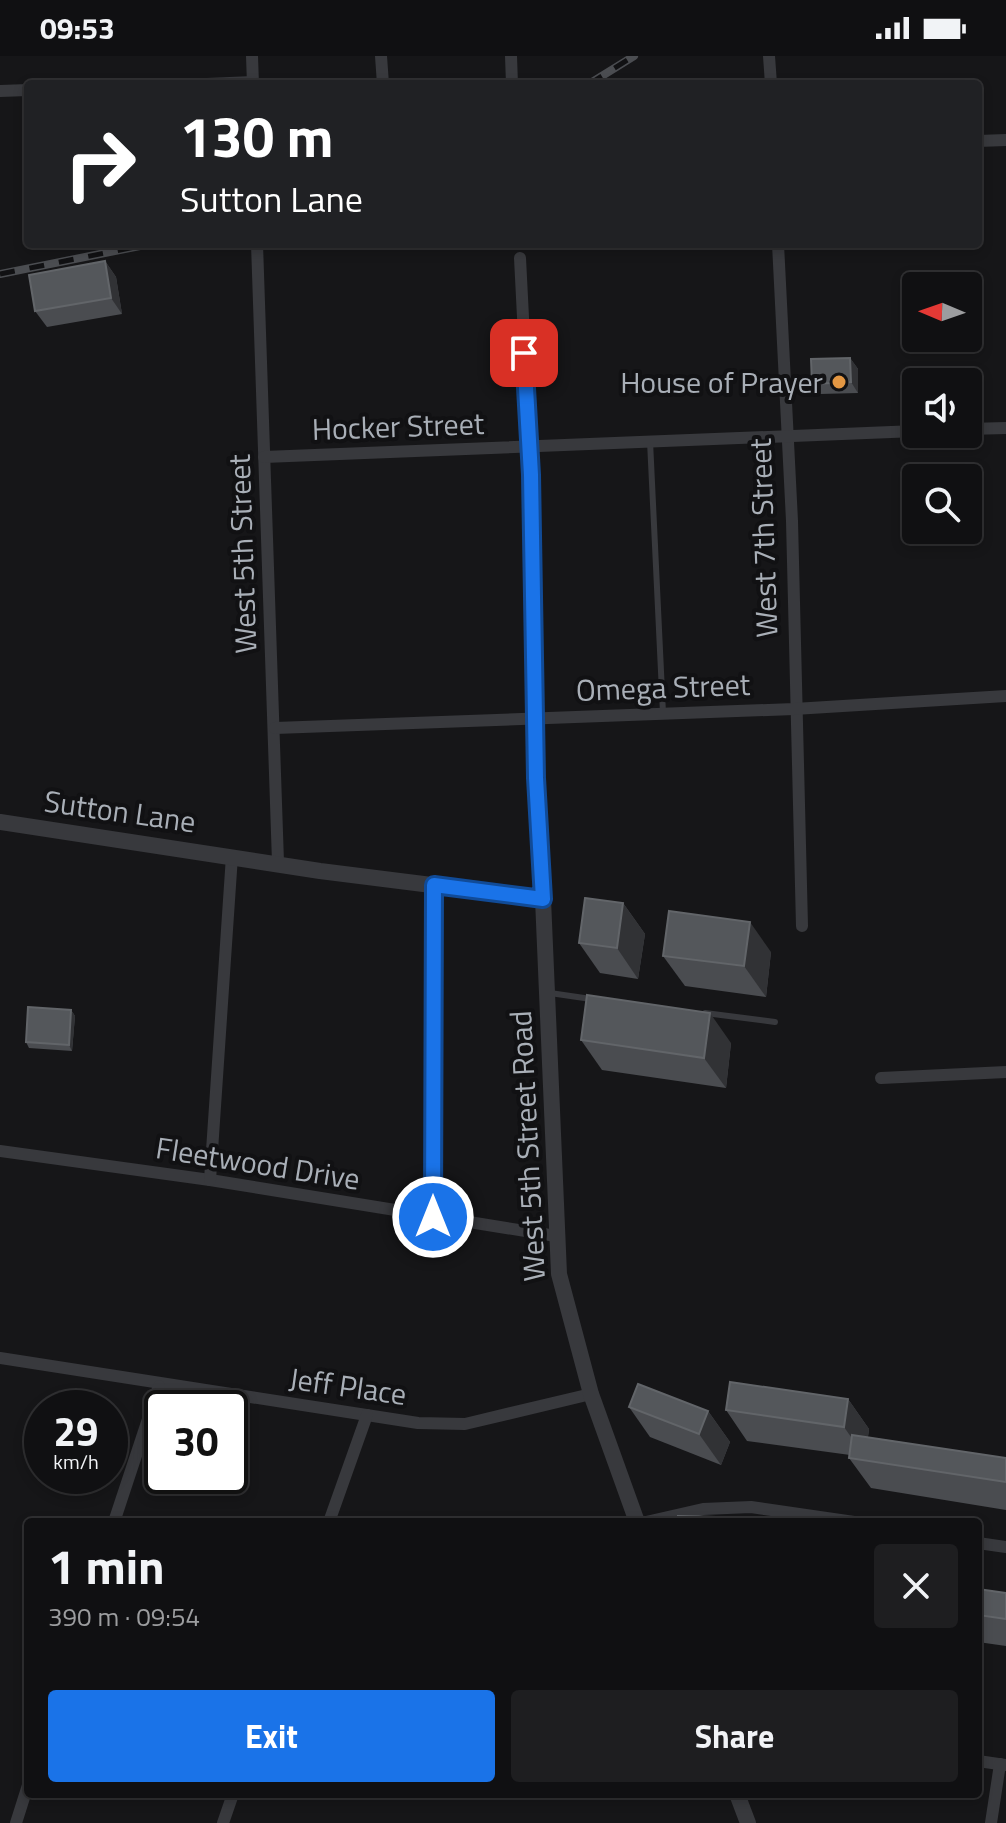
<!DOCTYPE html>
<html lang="en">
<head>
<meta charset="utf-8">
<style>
  :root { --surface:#101012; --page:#1e1e20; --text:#f1f3f6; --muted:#9c9d9f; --line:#303032; --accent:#1a73e8 }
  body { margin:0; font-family:"Titillium Web",sans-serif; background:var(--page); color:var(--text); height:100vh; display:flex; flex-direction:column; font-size:30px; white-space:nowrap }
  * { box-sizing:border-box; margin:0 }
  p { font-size:26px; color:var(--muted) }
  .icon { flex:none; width:44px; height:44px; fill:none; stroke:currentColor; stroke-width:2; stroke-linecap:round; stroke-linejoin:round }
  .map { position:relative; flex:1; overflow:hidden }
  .sheet { position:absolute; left:24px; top:1462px; width:958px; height:280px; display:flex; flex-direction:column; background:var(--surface); border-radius:8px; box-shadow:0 4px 12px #0003,0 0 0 2px var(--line) }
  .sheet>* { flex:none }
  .banner { position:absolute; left:24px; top:24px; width:958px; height:168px; border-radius:8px; box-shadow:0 4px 12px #0003,0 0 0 2px var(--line); background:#202124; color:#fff; overflow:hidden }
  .needle { width:52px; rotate:272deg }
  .buttons { position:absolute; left:902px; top:216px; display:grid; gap:16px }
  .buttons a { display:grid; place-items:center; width:80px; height:80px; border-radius:8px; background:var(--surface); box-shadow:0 4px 12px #0003,0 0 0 2px var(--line); font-size:40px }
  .speed { position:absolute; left:24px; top:1334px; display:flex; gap:16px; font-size:40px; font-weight:700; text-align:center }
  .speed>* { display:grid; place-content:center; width:104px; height:104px; border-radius:50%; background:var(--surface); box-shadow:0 4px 12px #0003,0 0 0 2px var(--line); line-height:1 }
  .speed small { font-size:20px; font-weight:400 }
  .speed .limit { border:4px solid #111; border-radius:12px; background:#fff; color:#111 }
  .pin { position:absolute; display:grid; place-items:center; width:68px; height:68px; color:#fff; margin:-34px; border-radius:16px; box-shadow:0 4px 12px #0006 }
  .me { position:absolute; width:88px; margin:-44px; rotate:0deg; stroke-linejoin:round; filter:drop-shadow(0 0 6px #0008) }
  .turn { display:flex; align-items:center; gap:28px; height:168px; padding:0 24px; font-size:36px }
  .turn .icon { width:104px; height:104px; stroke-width:2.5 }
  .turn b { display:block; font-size:56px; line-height:68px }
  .round { display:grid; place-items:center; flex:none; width:84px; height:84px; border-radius:8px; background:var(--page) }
  .overview { display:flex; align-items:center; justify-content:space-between; height:136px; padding:0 24px }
  h1 { font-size:48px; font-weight:700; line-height:60px }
  .button { display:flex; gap:16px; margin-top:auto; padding:16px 24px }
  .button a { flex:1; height:92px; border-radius:8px; background:var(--accent); color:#fff; font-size:32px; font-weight:700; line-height:92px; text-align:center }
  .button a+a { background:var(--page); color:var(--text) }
  .status { display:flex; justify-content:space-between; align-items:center; height:56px; padding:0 40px; background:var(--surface); direction:ltr }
  .status svg { height:22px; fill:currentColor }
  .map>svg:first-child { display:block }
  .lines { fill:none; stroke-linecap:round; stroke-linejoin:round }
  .service { stroke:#38393d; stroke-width:6 }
  .minor { stroke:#38393d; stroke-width:12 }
  .tertiary { stroke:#38393d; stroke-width:16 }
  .rail-casing { stroke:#4b4d51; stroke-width:8 }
  .rail { stroke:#111113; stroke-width:5; stroke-dasharray:15; stroke-linecap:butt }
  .wall { fill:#4a4c50 }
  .shaded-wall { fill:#313235 }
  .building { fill:#54575b; stroke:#626569; stroke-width:2 }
  .route-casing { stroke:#114b97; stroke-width:20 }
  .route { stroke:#1a73e8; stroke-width:14 }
  .poi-dot { fill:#e39743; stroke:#111113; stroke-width:3 }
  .labels { text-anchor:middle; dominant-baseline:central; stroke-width:8; stroke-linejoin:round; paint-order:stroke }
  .poi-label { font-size:30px; fill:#a9afb7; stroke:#111113; text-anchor:end }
  .street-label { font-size:30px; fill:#a9afb7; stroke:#111113 }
</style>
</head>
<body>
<div class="status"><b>09:53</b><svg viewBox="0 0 49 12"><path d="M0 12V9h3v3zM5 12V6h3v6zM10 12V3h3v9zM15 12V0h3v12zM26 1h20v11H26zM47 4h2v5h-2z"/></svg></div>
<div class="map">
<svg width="1006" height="1767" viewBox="0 0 1006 1767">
  <rect width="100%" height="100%" fill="#161618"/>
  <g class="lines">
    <g class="service">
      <path d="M 650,385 L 663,657"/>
      <path d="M 550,937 L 591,943"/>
      <path d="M 705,957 L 775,966"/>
    </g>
    <g class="minor">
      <path d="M 252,0 L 253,28"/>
      <path d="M 381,0 L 383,28"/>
      <path d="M 511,0 L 512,28"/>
      <path d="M 769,0 L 771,28"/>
      <path d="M 207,28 L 253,26"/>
      <path d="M 0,35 L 28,34"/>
      <path d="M 978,85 L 1006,84"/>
      <path d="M 257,188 L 278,806"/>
      <path d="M 778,188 L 792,465 L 802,870"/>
      <path d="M 520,202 L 531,419 L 536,722 L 543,843"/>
      <path d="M 968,373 L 1006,372"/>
      <path d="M 264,401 L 916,375"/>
      <path d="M 275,672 L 794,653 L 1006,640"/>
      <path d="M 881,1022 L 1006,1016"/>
      <path d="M 0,1095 L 210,1124 L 556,1180"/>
      <path d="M 210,1124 L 232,800"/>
      <path d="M 433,1161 L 434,829"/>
      <path d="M 0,1302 L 418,1367 L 465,1368 L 591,1338"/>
      <path d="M 114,1466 L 159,1330"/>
      <path d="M 329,1466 L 367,1359"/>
      <path d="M 646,1466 L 703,1453 L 751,1451 L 854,1466"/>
      <path d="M 978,1487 L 1006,1491"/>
      <path d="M 978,1705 L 1006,1709"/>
      <path d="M 16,1767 L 28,1729"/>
      <path d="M 223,1767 L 233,1738"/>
      <path d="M 991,1767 L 1000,1708"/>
    </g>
    <g class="tertiary">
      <path d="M 0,766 L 320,815 L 543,843 L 559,1218 L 591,1338 L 637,1466"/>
      <path d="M 737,1738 L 748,1767"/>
    </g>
    <defs>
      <g id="rail">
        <path d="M 589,28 L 634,0"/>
        <path d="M 0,218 L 150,188"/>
      </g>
    </defs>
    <use href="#rail" class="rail-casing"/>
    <use href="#rail" class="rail"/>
  </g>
  <g class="wall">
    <path d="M 105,205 L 116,221 L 122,258 L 47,271 L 35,255 Z"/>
    <path d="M 850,302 L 858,313 L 858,337 L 820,338 L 812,328 Z"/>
    <path d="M 623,847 L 645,878 L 638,923 L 600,917 L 579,887 Z"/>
    <path d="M 771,896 L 766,941 L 685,930 L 663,900 Z"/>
    <path d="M 71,954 L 75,960 L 72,995 L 29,992 L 26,986 Z"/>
    <path d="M 581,984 L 731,987 L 726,1032 L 602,1014 Z"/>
    <path d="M 848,1343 L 869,1373 L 868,1381 L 1006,1402 L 1006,1454 L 871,1432 L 849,1402 L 850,1399 L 747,1385 L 726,1354 Z"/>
    <path d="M 629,1351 L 708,1355 L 730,1386 L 721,1409 L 650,1381 Z"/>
    <path d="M 978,1533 L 1006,1537 L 1006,1590 L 978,1586 Z"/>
  </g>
  <g class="shaded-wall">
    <path d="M 105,205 L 116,221 L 122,258 L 111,242 Z"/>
    <path d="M 850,302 L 858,313 L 858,337 L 851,326 Z"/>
    <path d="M 623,847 L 645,878 L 638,923 L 617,892 Z"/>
    <path d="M 750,866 L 771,896 L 766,941 L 744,910 Z"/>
    <path d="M 71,954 L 75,960 L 72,995 L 69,989 Z"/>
    <path d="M 710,957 L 731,987 L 726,1032 L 704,1002 Z"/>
    <path d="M 848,1343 L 869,1373 L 865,1401 L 844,1371 Z"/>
    <path d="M 708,1355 L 730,1386 L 721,1409 L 699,1378 Z"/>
  </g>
  <g class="building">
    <path d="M 105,205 L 111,242 L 35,255 L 29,219 Z"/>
    <path d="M 850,302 L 851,326 L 812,328 L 811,303 Z"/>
    <path d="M 585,842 L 623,847 L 617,892 L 579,887 Z"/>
    <path d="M 669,855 L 750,866 L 744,910 L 663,900 Z"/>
    <path d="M 587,939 L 710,957 L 704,1002 L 581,984 Z"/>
    <path d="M 28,951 L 71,954 L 69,989 L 26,986 Z"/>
    <path d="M 730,1326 L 848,1343 L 844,1371 L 726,1354 Z"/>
    <path d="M 638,1328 L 708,1355 L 699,1378 L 629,1351 Z"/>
    <path d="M 852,1379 L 1006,1402 L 1006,1426 L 849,1402 Z"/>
    <path d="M 678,1460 L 753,1462 L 753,1466 L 678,1466 Z"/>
    <path d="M 978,1533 L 1006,1537 L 1006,1563 L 978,1559 Z"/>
  </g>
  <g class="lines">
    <defs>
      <path id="route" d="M 433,1161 L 434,829 L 543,843 L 536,722 L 531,419 L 524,297"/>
    </defs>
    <use href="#route" class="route-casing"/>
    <use href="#route" class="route"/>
  </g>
  <circle class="poi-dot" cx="839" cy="326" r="8"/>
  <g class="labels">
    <g class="poi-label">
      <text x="823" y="326">House of Prayer</text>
    </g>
    <g class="street-label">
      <text transform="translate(398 370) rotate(-2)">Hocker Street</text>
      <text transform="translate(763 482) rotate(-92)">West 7th Street</text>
      <text transform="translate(242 498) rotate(-92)">West 5th Street</text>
      <text transform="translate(663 631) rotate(-2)">Omega Street</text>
      <text transform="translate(120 755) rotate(8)">Sutton Lane</text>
      <text transform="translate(527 1090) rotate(-93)">West 5th Street Road</text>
      <text transform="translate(258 1107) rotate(9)">Fleetwood Drive</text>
      <text transform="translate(348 1330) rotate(8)">Jeff Place</text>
    </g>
  </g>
</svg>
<div class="buttons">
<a><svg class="needle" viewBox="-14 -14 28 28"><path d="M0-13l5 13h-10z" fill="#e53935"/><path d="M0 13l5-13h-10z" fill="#9c9d9f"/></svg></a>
<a><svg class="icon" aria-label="sound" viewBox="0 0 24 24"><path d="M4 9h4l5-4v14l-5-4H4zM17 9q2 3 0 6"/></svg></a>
<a><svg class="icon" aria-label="search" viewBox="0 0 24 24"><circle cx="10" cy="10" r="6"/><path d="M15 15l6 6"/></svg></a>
</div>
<div class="speed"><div>29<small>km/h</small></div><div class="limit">30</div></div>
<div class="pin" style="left:524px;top:297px;background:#d93025"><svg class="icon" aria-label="arrive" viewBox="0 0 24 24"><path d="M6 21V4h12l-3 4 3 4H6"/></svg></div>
<svg class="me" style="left:433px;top:1161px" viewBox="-20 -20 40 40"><circle r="17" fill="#1a73e8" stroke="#fff" stroke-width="3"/><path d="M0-11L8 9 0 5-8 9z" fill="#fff"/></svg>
<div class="banner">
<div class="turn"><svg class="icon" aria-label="right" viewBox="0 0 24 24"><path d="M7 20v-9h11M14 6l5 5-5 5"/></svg><div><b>130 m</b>Sutton Lane</div></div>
</div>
<section class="sheet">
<div class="overview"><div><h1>1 min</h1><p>390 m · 09:54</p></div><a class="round"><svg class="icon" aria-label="close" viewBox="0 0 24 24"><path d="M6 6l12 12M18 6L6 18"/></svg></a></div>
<div class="button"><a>Exit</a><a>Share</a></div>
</section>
</div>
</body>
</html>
